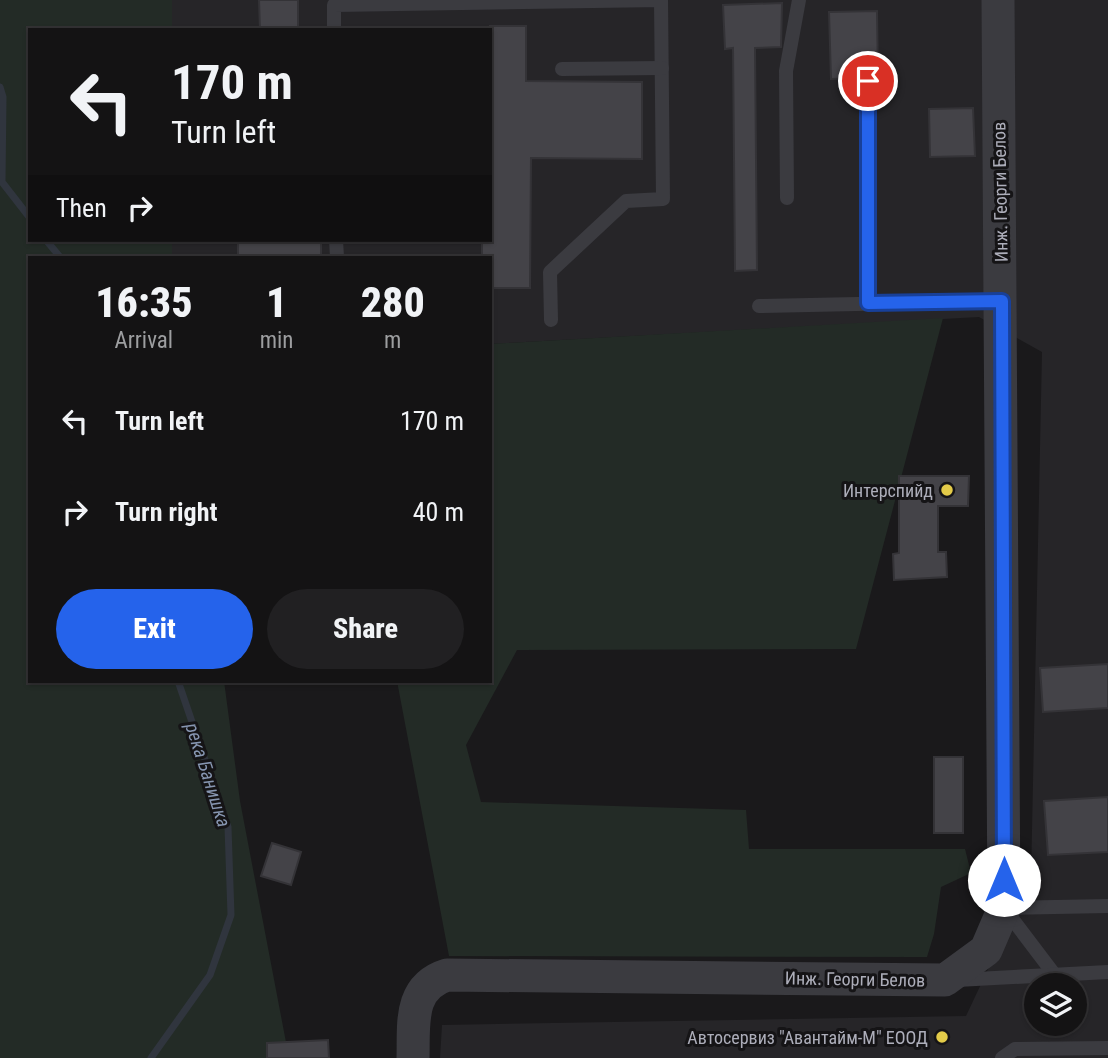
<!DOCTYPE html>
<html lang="en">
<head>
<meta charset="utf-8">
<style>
  :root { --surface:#141314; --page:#212022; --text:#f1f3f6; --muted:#9d9ea0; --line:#333234; --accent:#2563eb }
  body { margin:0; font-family:"Roboto Condensed",sans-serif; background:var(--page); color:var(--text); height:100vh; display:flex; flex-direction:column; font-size:26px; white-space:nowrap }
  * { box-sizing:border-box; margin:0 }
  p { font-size:23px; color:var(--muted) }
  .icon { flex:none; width:38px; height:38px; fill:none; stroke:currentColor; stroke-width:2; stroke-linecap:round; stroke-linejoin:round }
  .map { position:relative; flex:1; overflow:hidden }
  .sheet { position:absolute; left:28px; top:256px; width:464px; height:427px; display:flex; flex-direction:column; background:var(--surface); border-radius:0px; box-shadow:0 2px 5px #0004,0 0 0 2px var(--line) }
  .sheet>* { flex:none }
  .hud { position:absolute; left:28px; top:28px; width:464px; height:214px; border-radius:0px; box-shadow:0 2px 5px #0004,0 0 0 2px var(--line); background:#141314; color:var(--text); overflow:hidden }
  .tools { position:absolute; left:1024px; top:973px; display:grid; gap:14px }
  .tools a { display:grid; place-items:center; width:63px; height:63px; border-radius:50%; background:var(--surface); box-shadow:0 2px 5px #0004,0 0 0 2px var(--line); font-size:35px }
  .pin { position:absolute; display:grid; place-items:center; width:60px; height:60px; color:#fff; margin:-30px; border:4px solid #fff; border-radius:50%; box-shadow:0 2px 7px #0007 }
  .me { position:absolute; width:77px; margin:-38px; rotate:0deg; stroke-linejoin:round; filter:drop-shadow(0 0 5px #0008) }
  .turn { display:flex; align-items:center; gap:24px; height:147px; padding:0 28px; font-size:32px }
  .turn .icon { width:91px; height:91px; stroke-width:2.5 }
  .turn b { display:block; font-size:49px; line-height:60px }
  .then { display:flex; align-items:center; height:66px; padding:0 28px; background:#0003; gap:14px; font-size:26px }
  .eta { display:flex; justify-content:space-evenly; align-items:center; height:119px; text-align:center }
  .eta b { font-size:42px; font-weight:800; line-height:49px }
  .action { display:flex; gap:14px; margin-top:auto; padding:14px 28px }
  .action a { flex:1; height:80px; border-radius:42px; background:var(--accent); color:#fff; font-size:28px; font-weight:800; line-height:80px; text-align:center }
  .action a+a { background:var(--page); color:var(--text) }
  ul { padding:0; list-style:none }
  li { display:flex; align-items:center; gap:21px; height:91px; padding:0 28px }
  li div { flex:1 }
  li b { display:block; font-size:26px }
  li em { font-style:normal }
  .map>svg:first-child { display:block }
  .built { fill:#262528; fill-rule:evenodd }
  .green { fill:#232b26 }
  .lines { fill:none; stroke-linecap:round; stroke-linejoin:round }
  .stream { stroke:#30353e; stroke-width:7 }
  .building { fill:#444348; stroke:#343337; stroke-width:2 }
  .service { stroke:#3b3b40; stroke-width:14 }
  .tertiary { stroke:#3b3b40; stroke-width:33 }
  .route-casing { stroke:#184099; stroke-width:18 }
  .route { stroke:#2563eb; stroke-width:12 }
  .poi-dot { fill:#e3cb49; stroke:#151416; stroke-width:2.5 }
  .labels { text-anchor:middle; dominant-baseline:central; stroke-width:6; stroke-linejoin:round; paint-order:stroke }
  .street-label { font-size:18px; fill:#adaeba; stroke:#151416 }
  .poi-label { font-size:18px; fill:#adaeba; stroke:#151416; text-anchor:end }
  .water-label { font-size:19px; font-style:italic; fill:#8796b1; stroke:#151416 }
</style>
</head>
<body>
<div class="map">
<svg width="1108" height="1058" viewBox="0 0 1108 1058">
  <rect width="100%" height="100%" fill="#1a191b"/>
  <path class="built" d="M 172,0 L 1108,0 L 1108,1058 L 440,1058 L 442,1025 L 966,1016 L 1031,878 L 1042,352 L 979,317 L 490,344 L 490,257 L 172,257 L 172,240 L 490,240 L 490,30 L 172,30 ZM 1036,985 L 1074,985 L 1074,1024 L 1036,1024 Z"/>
  <g class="green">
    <path d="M 0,0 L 172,0 L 172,30 L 30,30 L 30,240 L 172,240 L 172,257 L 30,257 L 30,681 L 224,681 L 240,801 L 289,1058 L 0,1058 Z"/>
    <path d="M 943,318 L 856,649 L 517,650 L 466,745 L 481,802 L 746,810 L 749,849 L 965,849 L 971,873 L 941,887 L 934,934 L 927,957 L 449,956 L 397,681 L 490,681 L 490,344 Z"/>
  </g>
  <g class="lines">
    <g class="stream">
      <path d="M 0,87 L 3,97 L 2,182 L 30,218"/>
      <path d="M 46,240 L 60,257"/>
      <path d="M 151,1058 L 210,975 L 231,915 L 228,827 L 178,681"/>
    </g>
  </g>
  <g class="building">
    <path d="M 259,0 L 298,0 L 298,30 L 260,30 Z"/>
    <path d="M 782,3 L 781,47 L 755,48 L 757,270 L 735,271 L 733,48 L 725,49 L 723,5 Z"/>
    <path d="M 877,11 L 878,78 L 867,71 L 859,78 L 831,79 L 829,12 Z"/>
    <path d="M 490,26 L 526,26 L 526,81 L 642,82 L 642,159 L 531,158 L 530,288 L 490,288 L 490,257 L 482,257 L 482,240 L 490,240 Z"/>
    <path d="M 973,108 L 975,156 L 930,157 L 929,109 Z"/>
    <rect x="238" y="240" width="83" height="17"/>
    <path d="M 899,476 L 969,476 L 968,506 L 938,506 L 938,552 L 946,552 L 947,577 L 894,580 L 893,554 L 899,553 Z"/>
    <path d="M 1108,664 L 1108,708 L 1043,712 L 1040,668 Z"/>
    <rect x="934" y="757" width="29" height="76"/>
    <path d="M 1108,797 L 1108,852 L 1048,855 L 1044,801 Z"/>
    <path d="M 272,843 L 301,852 L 291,885 L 261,876 Z"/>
    <path d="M 328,1040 L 329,1058 L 267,1058 L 267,1043 Z"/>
  </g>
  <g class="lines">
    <g class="service">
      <path d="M 334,30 L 334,5 L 661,0 L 663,199 L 626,201 L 550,272 L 551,320"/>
      <path d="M 562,69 L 662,68"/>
      <path d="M 868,81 L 868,303"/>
      <path d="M 787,198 L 786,71 L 799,0"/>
      <path d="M 336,240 L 337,257"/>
      <path d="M 759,306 L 1000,301"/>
      <path d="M 1004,908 L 1108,906"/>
      <path d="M 1004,908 L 1054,974"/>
      <path d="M 957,980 L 1108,972"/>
      <path d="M 1002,1058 L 1015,1049 L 1108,1048"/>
    </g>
    <path class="tertiary" d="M 413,1058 C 414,1025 408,987 447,975 L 945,980 L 986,950 L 1004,908 L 998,0"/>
  </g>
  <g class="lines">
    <defs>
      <path id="route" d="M 868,81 L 868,303 L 1002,301 L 1004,880"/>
    </defs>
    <use href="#route" class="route-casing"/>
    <use href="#route" class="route"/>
  </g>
  <g class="poi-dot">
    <circle cx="947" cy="490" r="7"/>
    <circle cx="942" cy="1037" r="7"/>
  </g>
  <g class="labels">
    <g class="street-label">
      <text transform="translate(1000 192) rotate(-91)">Инж. Георги Белов</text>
      <text transform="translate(855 979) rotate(1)">Инж. Георги Белов</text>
    </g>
    <g class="poi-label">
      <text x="933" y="490">Интерспийд</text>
      <text x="928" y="1037">Автосервиз "Авантайм-М" ЕООД</text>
    </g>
    <g class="water-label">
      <text transform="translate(208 775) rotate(72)">река Банишка</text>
    </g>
  </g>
</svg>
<div class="tools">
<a><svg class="icon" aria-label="layers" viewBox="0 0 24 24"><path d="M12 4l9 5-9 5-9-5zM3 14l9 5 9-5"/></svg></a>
</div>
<div class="pin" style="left:868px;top:81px;background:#d93025"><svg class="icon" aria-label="arrive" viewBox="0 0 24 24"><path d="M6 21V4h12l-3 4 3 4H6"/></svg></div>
<svg class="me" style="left:1004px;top:880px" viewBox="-20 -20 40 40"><circle r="19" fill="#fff"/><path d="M0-13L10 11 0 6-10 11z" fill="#2563eb"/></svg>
<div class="hud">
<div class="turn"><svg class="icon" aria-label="left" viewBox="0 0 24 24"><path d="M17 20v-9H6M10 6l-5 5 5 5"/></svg><div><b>170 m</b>Turn left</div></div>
<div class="then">Then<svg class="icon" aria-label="right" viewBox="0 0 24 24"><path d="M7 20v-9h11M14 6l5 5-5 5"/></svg></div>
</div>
<section class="sheet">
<div class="eta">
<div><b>16:35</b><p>Arrival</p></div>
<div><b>1</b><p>min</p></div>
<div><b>280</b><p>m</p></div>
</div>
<ul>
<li><svg class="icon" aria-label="left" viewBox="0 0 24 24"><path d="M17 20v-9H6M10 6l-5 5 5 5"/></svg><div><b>Turn left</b></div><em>170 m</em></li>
<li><svg class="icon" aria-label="right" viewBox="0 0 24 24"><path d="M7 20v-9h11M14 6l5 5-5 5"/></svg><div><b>Turn right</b></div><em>40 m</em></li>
</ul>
<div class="action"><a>Exit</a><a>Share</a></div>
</section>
</div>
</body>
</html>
